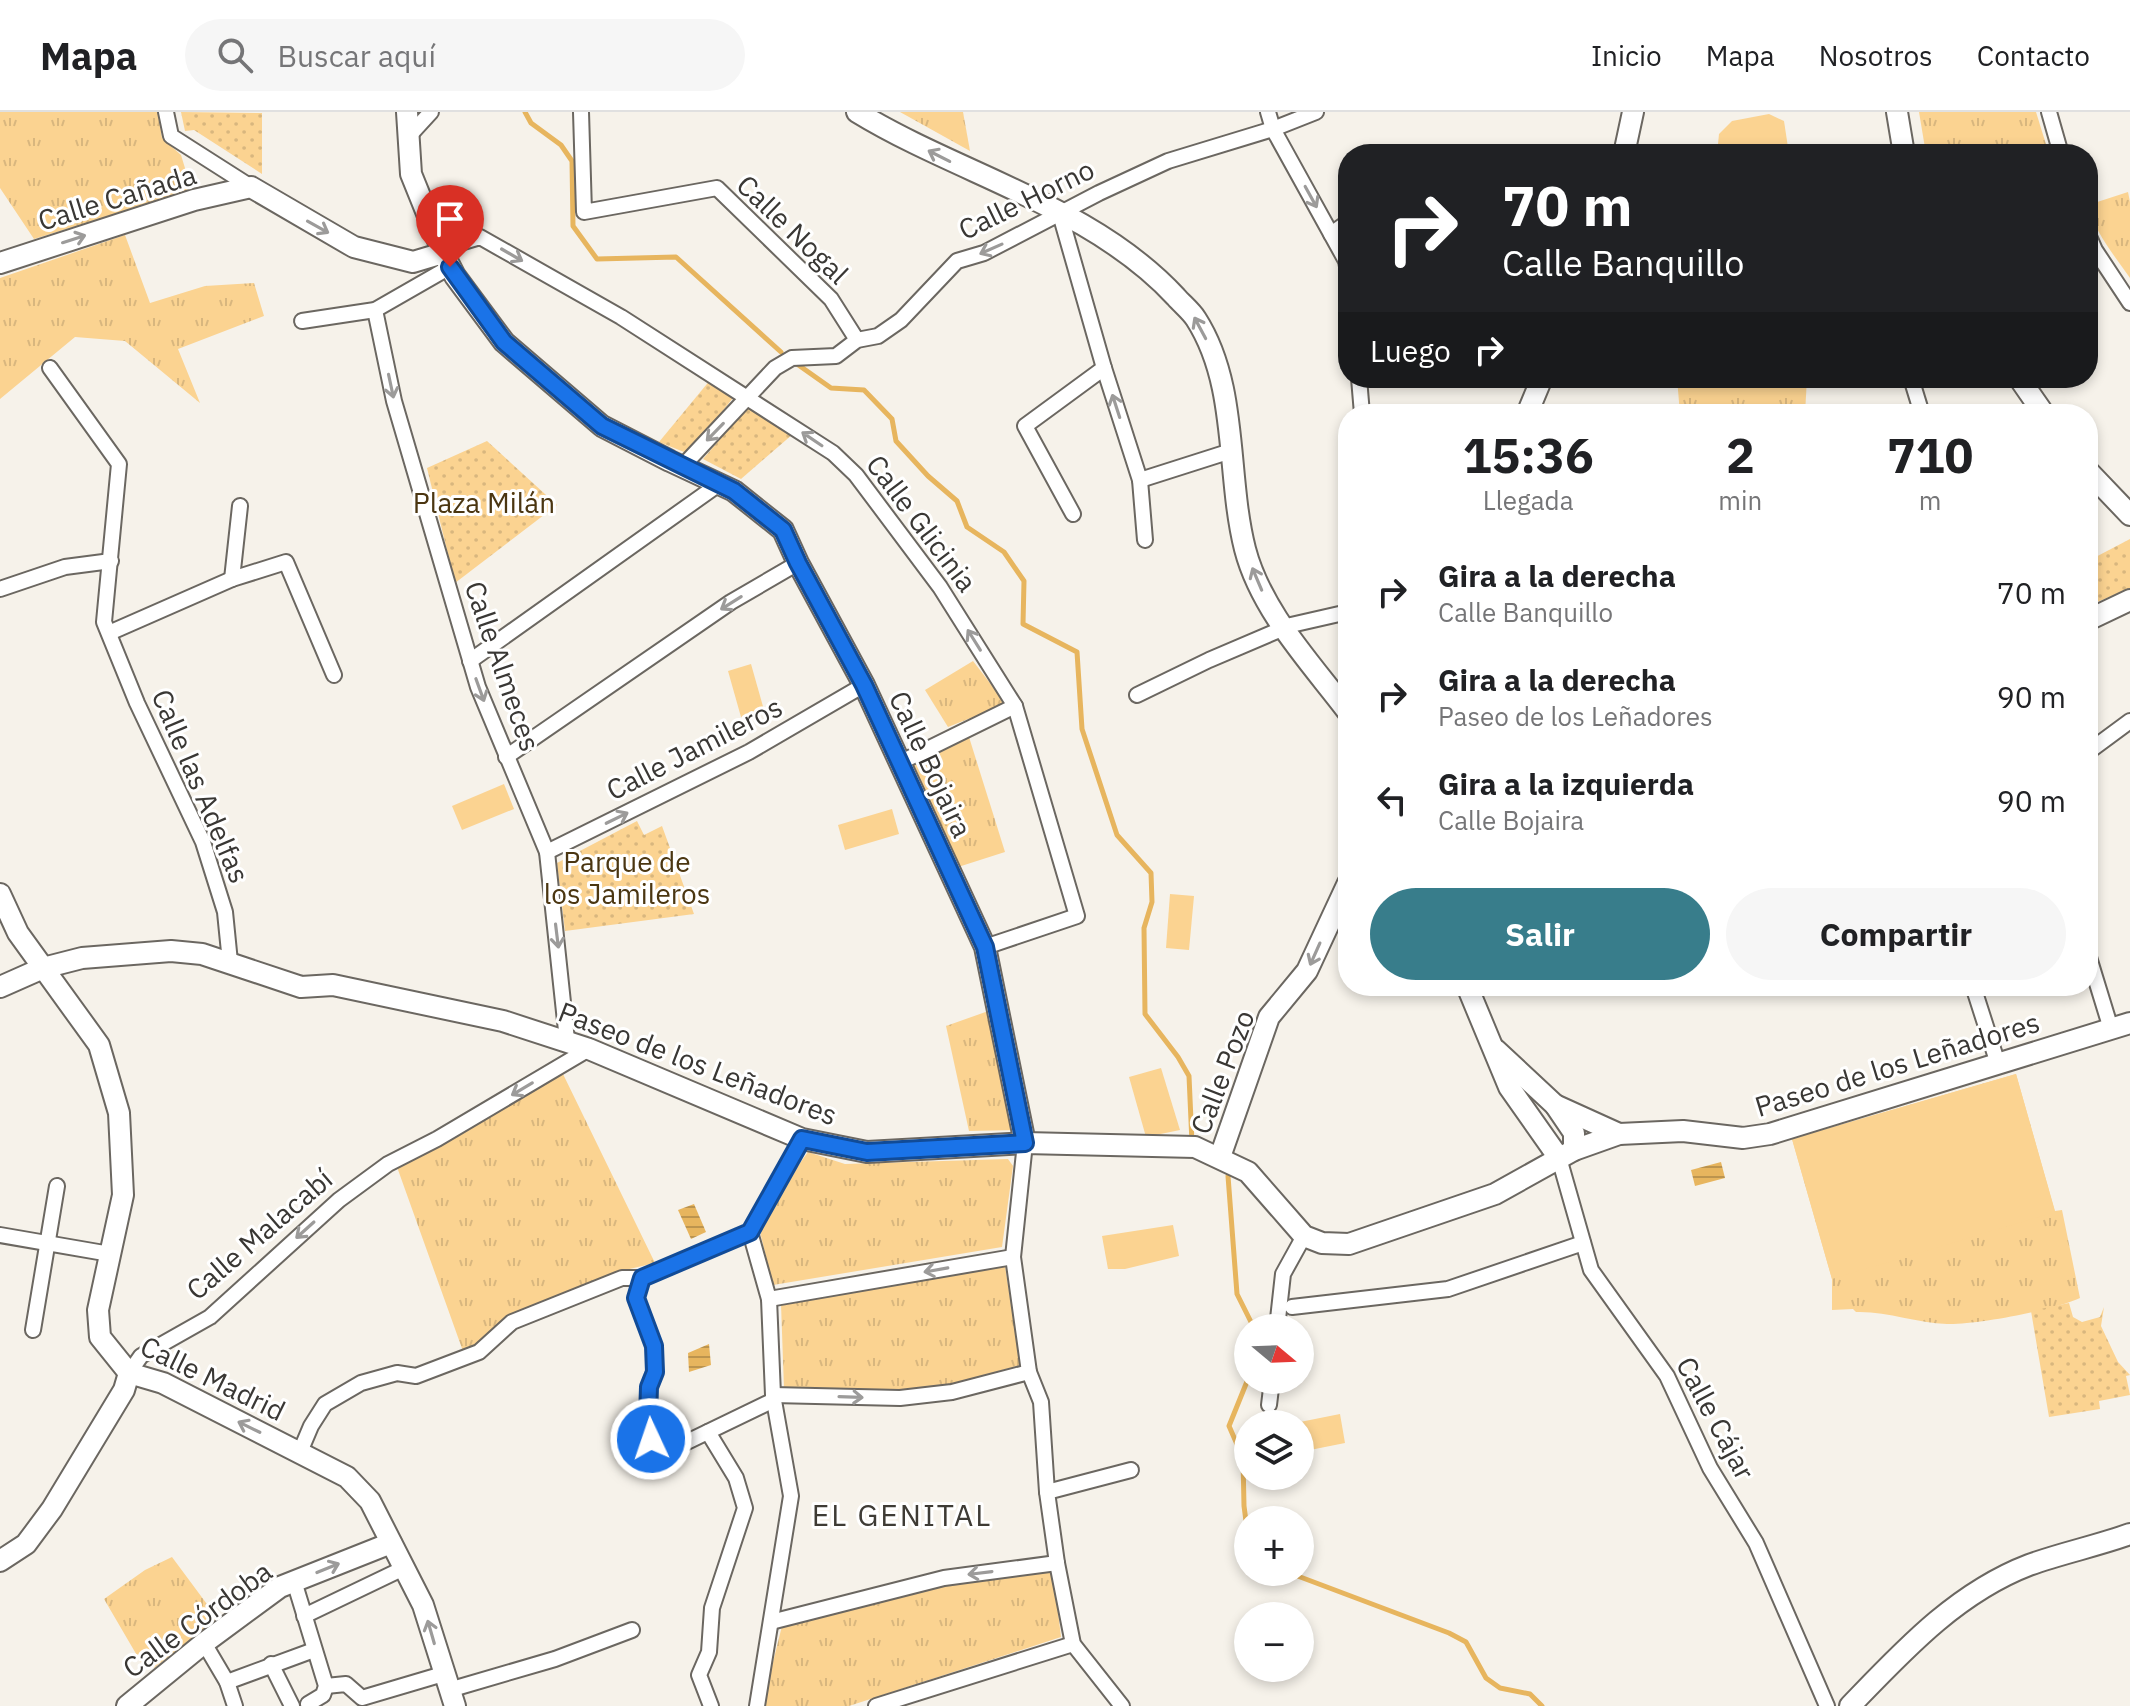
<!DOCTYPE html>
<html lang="es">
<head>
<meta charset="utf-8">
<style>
  :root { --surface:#fff; --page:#f6f6f6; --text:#202124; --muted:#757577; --line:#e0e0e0; --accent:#387d8b }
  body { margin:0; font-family:"IBM Plex Sans",sans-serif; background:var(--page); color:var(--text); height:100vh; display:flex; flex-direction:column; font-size:30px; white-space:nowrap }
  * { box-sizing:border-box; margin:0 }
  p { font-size:26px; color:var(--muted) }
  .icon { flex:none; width:44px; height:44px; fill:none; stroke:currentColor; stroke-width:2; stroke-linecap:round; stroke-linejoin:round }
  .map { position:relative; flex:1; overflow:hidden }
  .panel { position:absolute; left:1338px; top:292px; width:760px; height:592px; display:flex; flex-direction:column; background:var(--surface); border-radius:32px; box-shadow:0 4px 12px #0003 }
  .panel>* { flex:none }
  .guide { position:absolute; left:1338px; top:32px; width:760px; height:244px; border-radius:32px; box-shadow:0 4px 12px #0003; background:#202124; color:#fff; overflow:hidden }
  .needle { width:52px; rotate:109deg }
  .controls { position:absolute; left:1234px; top:1202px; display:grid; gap:16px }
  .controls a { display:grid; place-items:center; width:80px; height:80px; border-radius:50%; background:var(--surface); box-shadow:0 4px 12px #0003; font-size:40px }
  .pin { position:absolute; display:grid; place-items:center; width:68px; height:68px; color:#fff; margin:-82px -34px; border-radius:50% 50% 50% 0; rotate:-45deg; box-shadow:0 0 8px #0007 }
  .pin .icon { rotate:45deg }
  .me { position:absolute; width:88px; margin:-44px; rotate:357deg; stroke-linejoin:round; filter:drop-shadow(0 0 6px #0008) }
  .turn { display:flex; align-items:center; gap:28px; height:168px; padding:0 32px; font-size:36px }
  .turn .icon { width:104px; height:104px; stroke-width:2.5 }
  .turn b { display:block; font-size:56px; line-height:68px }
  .then { display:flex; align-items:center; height:76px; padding:0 32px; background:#0003; gap:16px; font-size:30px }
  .eta { display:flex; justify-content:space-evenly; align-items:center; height:136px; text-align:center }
  .eta b { font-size:48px; font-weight:700; line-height:56px }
  .primary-button { display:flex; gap:16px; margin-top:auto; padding:16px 32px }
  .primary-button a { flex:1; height:92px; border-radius:48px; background:var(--accent); color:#fff; font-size:32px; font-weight:700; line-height:92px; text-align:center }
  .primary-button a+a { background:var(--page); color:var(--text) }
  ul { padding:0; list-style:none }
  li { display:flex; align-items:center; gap:24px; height:104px; padding:0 32px }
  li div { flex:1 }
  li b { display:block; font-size:30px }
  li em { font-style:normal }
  header { display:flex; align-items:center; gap:48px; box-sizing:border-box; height:112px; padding:0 40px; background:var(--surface); border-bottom:2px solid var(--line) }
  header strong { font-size:38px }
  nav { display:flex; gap:44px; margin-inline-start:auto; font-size:28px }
  .search { width:560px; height:72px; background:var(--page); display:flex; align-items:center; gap:20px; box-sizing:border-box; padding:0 28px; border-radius:44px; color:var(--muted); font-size:30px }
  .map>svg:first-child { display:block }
  .grass { fill:url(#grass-tufts) }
  .park { fill:url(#park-dots) }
  .garden { fill:#fbd391 }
  .water { fill:url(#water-rules) }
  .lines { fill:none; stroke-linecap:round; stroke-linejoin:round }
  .stream { stroke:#e7b55e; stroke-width:5 }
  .street-casing { stroke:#6b6761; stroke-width:18 }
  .secondary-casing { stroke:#6b6761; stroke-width:24 }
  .street { stroke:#fff; stroke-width:14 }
  .secondary { stroke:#fff; stroke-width:20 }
  .oneway { stroke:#9c9b9a }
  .route-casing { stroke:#114b97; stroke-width:20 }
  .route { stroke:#1a73e8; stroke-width:14 }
  .labels { text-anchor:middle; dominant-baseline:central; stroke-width:6; stroke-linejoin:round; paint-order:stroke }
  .street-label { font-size:28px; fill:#393734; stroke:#fff }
  .park-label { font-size:28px; fill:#4b3611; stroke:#fff }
  .neighbourhood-label { font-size:30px; letter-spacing:2px; fill:#3e3b35; stroke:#fff }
</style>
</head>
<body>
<header>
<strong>Mapa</strong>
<div class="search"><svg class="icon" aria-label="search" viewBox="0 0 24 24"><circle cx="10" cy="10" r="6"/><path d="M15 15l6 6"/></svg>Buscar aquí</div>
<nav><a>Inicio</a><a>Mapa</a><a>Nosotros</a><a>Contacto</a></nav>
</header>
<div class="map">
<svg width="2130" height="1594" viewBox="0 0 2130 1594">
  <defs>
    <pattern id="grass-tufts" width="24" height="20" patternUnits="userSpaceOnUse" patternTransform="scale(2)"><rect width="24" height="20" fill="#fbd391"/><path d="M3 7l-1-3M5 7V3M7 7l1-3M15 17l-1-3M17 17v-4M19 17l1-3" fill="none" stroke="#d8b67e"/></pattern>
    <pattern id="park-dots" width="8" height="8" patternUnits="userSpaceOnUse" patternTransform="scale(2)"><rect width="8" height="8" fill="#fbd391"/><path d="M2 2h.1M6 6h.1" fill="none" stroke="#d8b67e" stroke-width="1.8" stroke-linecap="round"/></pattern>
    <pattern id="water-rules" width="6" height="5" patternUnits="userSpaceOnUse" patternTransform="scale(2)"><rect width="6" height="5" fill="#e7b55e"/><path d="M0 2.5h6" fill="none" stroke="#bc944e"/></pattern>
  </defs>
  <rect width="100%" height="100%" fill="#f6f2ea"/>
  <g class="grass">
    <path d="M 0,0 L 158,0 L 162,26 L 181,43 L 192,79 L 34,127 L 0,76 Z"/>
    <path d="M 900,0 L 963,0 L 970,39 Z"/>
    <path d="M 1919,0 L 2036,0 L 2049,42 L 1926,42 Z"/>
    <path d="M 2128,80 L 2130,90 L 2130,166 C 2114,143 2095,121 2088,93 Z"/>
    <path d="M 125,123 L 150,191 L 205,174 L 254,171 L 264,204 L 178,237 L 200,291 L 125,229 L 75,225 L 0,287 L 0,166 Z"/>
    <path d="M 1677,266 L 1807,266 L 1805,302 L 1680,302 Z"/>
    <path d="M 973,549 L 1006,592 L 948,615 L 925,578 Z"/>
    <path d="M 969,625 L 1005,740 L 955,756 L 910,653 Z"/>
    <path d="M 994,897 L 1019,1018 L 969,1019 L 946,914 Z"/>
    <path d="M 563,962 L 655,1151 L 621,1159 L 510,1204 L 464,1242 L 397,1055 Z"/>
    <path d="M 2016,962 L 2055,1099 L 2062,1098 L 2080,1186 C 2054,1198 1976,1213 1947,1212 C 1916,1211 1887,1199 1856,1200 L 1853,1197 L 1832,1198 L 1832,1167 L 1792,1027 Z"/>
    <path d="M 808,1040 L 845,1052 L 1008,1047 L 1013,1054 L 1002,1135 L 773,1173 L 760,1120 L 774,1087 Z"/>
    <path d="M 1005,1154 L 1021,1253 L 939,1275 L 892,1281 L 784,1277 L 781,1192 Z"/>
    <path d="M 172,1445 L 218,1507 L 154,1556 L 148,1550 L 142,1552 L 104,1487 L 145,1458 Z"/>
    <path d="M 1053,1459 L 1061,1525 L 849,1594 L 765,1594 L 766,1578 L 782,1514 L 952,1471 Z"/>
  </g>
  <g class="park">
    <path d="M 181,0 L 262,1 L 262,62 L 194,18 L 185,19 Z"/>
    <path d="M 711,267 L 736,282 L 689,342 L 659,330 Z"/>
    <path d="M 751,291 L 793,322 L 741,367 L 703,347 Z"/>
    <path d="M 487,329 L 557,393 L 455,471 L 427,356 Z"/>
    <path d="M 2130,427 L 2130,476 L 2088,494 L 2088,449 Z"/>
    <path d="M 637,709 L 644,723 L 662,714 L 694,802 L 565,819 L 557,751 Z"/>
    <path d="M 2069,1191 L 2073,1205 L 2082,1210 L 2100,1205 L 2104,1195 L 2101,1214 L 2118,1250 L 2130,1263 L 2126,1264 L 2130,1283 L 2099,1289 L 2100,1297 L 2049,1305 L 2031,1199 Z"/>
  </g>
  <g class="garden">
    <path d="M 1769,2 L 1784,9 L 1789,42 L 1717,42 L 1719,22 L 1732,9 Z"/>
    <path d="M 751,552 L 764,598 L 741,605 L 728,559 Z"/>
    <path d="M 504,672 L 514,697 L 462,718 L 452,694 Z"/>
    <path d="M 892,697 L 899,722 L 845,738 L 838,713 Z"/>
    <path d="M 1170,782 L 1194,784 L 1189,838 L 1166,836 Z"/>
    <path d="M 1161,956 L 1180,1018 L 1146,1025 L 1129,965 Z"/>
    <path d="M 2016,962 L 2055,1100 L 1832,1167 L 1792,1027 Z"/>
    <path d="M 1173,1113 L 1179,1144 L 1125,1157 L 1108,1157 L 1102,1124 Z"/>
    <path d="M 1340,1302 L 1345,1331 L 1300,1340 L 1300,1312 L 1290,1312 Z"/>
  </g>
  <g class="water">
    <path d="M 1721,1050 L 1725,1066 L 1695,1074 L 1691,1058 Z"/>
    <path d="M 694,1092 L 706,1120 L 691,1127 L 678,1098 Z"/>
    <path d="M 709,1232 L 711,1253 L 689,1260 L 688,1241 Z"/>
  </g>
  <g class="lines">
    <g class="stream">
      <path d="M 525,0 L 531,11 L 561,33 L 572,49 L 573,114 L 597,147 L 676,145 L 781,240"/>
      <path d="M 797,252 L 831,276 L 864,278 L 892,307 L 896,329 L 928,364 L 957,389 L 967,415 L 1004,440 L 1024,469 L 1023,512 L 1077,540 L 1082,617 L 1117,723 L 1151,761 L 1152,790 L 1144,816 L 1145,902 L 1178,945 L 1189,964 L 1192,1031"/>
      <path d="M 1228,1064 L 1237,1182 L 1254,1216"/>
      <path d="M 1248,1267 L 1229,1314 L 1243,1346 L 1244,1394 L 1248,1424"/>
      <path d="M 1287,1460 L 1449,1521 L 1466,1530 L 1486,1566 L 1500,1576 L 1530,1582 L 1542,1594"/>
    </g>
    <defs>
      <g id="street">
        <path d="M 166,0 L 171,24 L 251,75"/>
        <path d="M 581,0 L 584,100 L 717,76 L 831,187 L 857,228"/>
        <path d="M 1268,0 L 1273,17 L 1346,149 L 1348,160"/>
        <path d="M 2049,0 L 2061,42"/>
        <path d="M 409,24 L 431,0"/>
        <path d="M 1060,102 L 1104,256 L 1140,368 L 1145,428"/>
        <path d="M 1331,122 L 1348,110"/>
        <path d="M 2088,122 L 2095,138 L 2130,191"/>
        <path d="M 443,141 L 453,133 L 480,125 L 621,205 L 833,341 L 856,363 L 940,475 L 1015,594 L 1077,804 L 985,835"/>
        <path d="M 375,198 L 394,289 L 478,575 L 547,740 L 567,928"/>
        <path d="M 302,209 L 375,198 L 450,155"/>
        <path d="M 50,256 L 119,352 L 104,510 L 137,591 L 203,730 L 225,800 L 230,850"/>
        <path d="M 1359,266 L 1362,302"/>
        <path d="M 1911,266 L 1922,302"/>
        <path d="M 682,355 L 775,256 L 792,246 L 836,244 L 857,228 L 878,224 L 901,208 L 957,149 L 984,141 L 1099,81 L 1168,49 L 1273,17 L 1316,0"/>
        <path d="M 1140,368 L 1231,339"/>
        <path d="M 1073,402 L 1025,314 L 1104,256"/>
        <path d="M 232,467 L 240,394"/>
        <path d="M 0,477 L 65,455 L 111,449"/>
        <path d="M 109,521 L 232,467 L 286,450 L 334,563"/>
        <path d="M 470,549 L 719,372"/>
        <path d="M 1137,583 L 1209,548 L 1291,513 L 1348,500"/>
        <path d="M 2088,640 L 2130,609"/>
        <path d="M 506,645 L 731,490 L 798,451"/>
        <path d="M 899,651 L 1015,594"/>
        <path d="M 547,740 L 749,640 L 864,573"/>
        <path d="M 2088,842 L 2111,917"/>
        <path d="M 1973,874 L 1998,952"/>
        <path d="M 1025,1031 L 1013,1145 L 1029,1260 L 1041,1290 L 1047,1380 L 1057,1451 L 1073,1532 L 1122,1594"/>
        <path d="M 1559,1046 L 1591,1158 L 1667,1264 L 1710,1356 L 1756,1431 L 1827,1594"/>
        <path d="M 750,1120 L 769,1187 L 773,1283 L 791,1384 L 757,1594"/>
        <path d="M 0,1123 L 110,1142"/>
        <path d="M 769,1187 L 1013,1145"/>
        <path d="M 1292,1195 L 1448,1177 L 1583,1131"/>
        <path d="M 1277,1216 L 1283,1162 L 1304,1124"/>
        <path d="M 33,1218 L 57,1074"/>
        <path d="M 129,1261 L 141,1244 L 210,1205 L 339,1088 L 388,1052 L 437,1027 L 589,937"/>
        <path d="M 773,1283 L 900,1286 L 952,1280 L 1029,1260"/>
        <path d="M 774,1288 L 660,1343 L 651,1327 L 648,1305 L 649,1275 L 655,1260 L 654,1234 L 636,1186 L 642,1166 L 750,1120 L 802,1027"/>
        <path d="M 1269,1293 L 1272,1268"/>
        <path d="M 708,1320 L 736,1366 L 745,1396 L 712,1496 L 709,1540 L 699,1563 L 711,1594"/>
        <path d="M 300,1340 L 311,1314 L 325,1292 L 361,1271 L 397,1261 L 416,1264 L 479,1240 L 512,1210 L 622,1166 L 642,1166"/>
        <path d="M 1047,1380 L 1131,1358"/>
        <path d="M 294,1469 L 326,1574 L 323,1583 L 308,1592 L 309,1594"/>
        <path d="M 304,1504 L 404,1456"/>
        <path d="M 771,1510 L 944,1466 L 1057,1451"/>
        <path d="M 204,1531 L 227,1570 L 235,1594"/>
        <path d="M 271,1552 L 292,1594"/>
        <path d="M 227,1570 L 314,1538"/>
        <path d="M 326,1574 L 346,1572 L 362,1586 L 443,1562"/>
        <path d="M 449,1578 L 555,1547 L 632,1518"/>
        <path d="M 876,1594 L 1073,1532"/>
      </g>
      <g id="secondary">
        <path d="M 407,0 L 411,62 L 443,141 L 455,164 L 504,230 L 602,314 L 670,349 L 734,379 L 783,418 L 798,451 L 864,573 L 985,835 L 1025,1031"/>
        <path d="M 857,0 C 960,63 1092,94 1176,185 C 1182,192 1191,199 1196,207 C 1239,274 1226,362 1245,437 C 1261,499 1311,551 1348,600"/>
        <path d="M 1897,0 L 1904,42"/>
        <path d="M 1624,42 L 1633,0"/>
        <path d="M 0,151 L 194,88 L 251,75 L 354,135 L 413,150 L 443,141"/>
        <path d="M 2019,266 L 2044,302"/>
        <path d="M 1527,302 L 1542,266"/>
        <path d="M 2088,359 L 2130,403"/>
        <path d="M 2088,508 L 2130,488"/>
        <path d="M 0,782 L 18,821 L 99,933 L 119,1001 L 123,1083 L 98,1198 L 100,1225 L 129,1261 L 163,1271 L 347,1365 L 370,1389 L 423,1493 L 455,1594"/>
        <path d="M 1467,874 L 1509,975 L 1559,1046"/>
        <path d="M 0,875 L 43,856 L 82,846 L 171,839 L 202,842 L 301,875 L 333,873 L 503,909 L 589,937 L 802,1027 L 867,1040 L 1025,1031 L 1195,1035 L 1248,1060 L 1304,1124 L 1322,1131 L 1349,1132 L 1495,1082 L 1574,1038 L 1619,1022 L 1683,1019 L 1743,1026 L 1770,1022 L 2130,911"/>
        <path d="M 1496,938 L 1555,993 L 1574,1021 L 1574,1038"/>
        <path d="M 1555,993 L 1619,1022"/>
        <path d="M 1220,1045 L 1269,905 L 1307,859 L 1348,771"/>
        <path d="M 0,1449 L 26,1432 L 52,1397 L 124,1278 L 129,1261"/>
        <path d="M 127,1594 L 204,1531 L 280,1475 L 391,1431"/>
        <path d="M 1850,1594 C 1903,1539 1956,1481 2029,1453 C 2062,1441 2097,1434 2130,1422"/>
      </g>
    </defs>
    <use href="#street" class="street-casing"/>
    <use href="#secondary" class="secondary-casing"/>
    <use href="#street" class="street"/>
    <use href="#secondary" class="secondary"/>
  </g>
  <defs><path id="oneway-shaft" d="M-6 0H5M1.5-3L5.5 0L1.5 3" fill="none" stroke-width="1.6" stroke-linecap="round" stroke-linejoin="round" transform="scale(2)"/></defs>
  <g class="oneway">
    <use href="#oneway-shaft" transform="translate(939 44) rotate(-153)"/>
    <use href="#oneway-shaft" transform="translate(1311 85) rotate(61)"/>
    <use href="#oneway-shaft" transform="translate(318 115) rotate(29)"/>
    <use href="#oneway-shaft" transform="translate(74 127) rotate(-18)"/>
    <use href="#oneway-shaft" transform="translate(991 137) rotate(156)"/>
    <use href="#oneway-shaft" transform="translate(512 143) rotate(30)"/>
    <use href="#oneway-shaft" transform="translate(1200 216) rotate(-118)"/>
    <use href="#oneway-shaft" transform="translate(391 274) rotate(78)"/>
    <use href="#oneway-shaft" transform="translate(1116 294) rotate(-108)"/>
    <use href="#oneway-shaft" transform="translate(715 320) rotate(134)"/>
    <use href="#oneway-shaft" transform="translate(812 327) rotate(-146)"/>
    <use href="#oneway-shaft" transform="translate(1257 467) rotate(-113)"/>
    <use href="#oneway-shaft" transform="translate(731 491) rotate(148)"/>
    <use href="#oneway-shaft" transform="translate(974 528) rotate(-122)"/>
    <use href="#oneway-shaft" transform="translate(480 578) rotate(70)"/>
    <use href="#oneway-shaft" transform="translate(617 706) rotate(-26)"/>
    <use href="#oneway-shaft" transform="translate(557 824) rotate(83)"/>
    <use href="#oneway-shaft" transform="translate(1315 842) rotate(114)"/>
    <use href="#oneway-shaft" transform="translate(522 977) rotate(149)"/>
    <use href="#oneway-shaft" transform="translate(305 1118) rotate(138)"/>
    <use href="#oneway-shaft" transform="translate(936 1158) rotate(170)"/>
    <use href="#oneway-shaft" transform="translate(851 1285) rotate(2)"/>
    <use href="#oneway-shaft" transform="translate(249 1315) rotate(-154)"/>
    <use href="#oneway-shaft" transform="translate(328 1456) rotate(-22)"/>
    <use href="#oneway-shaft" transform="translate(980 1461) rotate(173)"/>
    <use href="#oneway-shaft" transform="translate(431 1520) rotate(-106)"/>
  </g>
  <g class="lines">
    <defs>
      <path id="route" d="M 450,155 L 504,230 L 602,314 L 734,379 L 783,418 L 798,451 L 864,573 L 985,835 L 1025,1031 L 867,1040 L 802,1027 L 750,1120 L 642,1166 L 636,1186 L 654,1234 L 655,1260 L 649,1275 L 648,1305 L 651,1327"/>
    </defs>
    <use href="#route" class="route-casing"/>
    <use href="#route" class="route"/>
  </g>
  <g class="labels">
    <g class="street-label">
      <text transform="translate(117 85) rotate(-17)">Calle Cañada</text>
      <text transform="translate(1026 87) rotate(-26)">Calle Horno</text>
      <text transform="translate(793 117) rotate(44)">Calle Nogal</text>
      <text transform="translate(922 411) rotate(53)">Calle Glicinia</text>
      <text transform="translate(503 554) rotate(71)">Calle Almeces</text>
      <text transform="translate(694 636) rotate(-27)">Calle Jamileros</text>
      <text transform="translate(931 652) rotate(65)">Calle Bojaira</text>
      <text transform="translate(201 674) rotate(67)">Calle las Adelfas</text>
      <text transform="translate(698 951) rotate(21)">Paseo de los Leñadores</text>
      <text transform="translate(1897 952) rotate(-17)">Paseo de los Leñadores</text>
      <text transform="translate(1222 960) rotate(-69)">Calle Pozo</text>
      <text transform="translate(259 1122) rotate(-41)">Calle Malacabí</text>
      <text transform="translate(213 1266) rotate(26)">Calle Madrid</text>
      <text transform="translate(1716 1306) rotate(62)">Calle Cájar</text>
      <text transform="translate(197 1507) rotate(-36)">Calle Córdoba</text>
    </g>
    <g class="park-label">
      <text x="484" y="390">Plaza Milán</text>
      <text x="627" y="749">Parque de<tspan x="627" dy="32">los Jamileros</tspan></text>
    </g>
    <g class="neighbourhood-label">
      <text x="902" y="1402">EL GENITAL</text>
    </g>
  </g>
</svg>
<div class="controls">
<a><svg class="needle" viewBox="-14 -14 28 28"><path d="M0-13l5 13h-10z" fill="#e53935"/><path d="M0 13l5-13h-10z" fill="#757577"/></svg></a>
<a><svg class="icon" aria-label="layers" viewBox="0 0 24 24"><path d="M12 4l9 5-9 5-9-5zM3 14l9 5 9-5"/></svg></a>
<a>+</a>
<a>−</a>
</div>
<div class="pin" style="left:450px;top:155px;background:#d93025"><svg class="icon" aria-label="arrive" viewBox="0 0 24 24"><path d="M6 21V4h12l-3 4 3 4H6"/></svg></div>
<svg class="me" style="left:651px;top:1327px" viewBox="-20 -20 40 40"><circle r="17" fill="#1a73e8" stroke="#fff" stroke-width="3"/><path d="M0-11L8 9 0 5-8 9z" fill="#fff"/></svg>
<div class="guide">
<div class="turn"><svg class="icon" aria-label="right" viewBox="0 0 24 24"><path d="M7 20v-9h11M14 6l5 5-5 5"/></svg><div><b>70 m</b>Calle Banquillo</div></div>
<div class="then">Luego<svg class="icon" aria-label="right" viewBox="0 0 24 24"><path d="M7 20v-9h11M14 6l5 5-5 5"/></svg></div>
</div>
<section class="panel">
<div class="eta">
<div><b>15:36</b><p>Llegada</p></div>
<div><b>2</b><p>min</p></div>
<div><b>710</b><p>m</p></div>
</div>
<ul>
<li><svg class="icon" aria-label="right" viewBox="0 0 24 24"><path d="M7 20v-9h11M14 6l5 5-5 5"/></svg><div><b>Gira a la derecha</b><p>Calle Banquillo</p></div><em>70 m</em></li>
<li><svg class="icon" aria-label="right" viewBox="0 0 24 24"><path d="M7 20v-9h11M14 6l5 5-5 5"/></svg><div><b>Gira a la derecha</b><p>Paseo de los Leñadores</p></div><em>90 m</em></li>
<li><svg class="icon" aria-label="left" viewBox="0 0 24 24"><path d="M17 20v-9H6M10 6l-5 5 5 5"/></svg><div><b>Gira a la izquierda</b><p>Calle Bojaira</p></div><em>90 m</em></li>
</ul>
<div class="primary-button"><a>Salir</a><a>Compartir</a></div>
</section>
</div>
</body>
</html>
